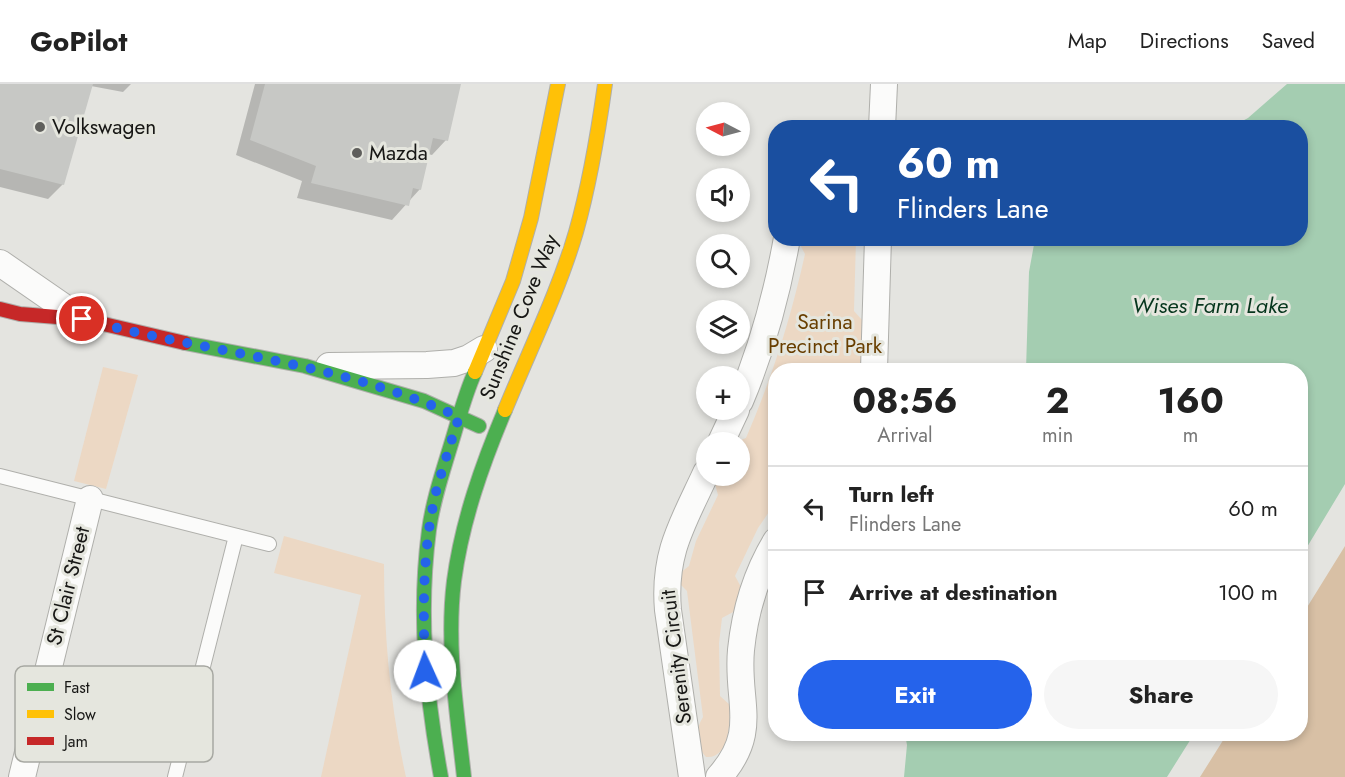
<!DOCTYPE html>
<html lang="en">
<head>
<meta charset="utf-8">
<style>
  :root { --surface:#fff; --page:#f6f6f6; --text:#222; --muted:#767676; --line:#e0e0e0; --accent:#2563eb }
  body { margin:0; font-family:Jost,sans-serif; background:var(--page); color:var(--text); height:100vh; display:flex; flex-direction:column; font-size:22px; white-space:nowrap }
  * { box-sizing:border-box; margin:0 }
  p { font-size:20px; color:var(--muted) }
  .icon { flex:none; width:33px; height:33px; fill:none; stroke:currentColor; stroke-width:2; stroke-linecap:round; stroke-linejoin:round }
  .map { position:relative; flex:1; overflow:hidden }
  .details { position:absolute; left:768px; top:279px; width:540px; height:378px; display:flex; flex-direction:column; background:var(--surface); border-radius:24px; box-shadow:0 3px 9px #0003 }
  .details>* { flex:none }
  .hud { position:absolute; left:768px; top:36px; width:540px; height:126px; border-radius:24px; box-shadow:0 3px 9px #0003; background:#1a4fa0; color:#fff; overflow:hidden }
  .needle { width:39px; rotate:276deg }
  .fabs { position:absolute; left:696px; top:18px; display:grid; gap:12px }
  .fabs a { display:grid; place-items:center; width:54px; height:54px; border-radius:50%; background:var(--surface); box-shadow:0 3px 9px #0003; font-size:30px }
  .pin { position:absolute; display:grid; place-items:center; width:51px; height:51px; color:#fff; margin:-26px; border:3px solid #fff; border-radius:50%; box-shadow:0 2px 6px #0007 }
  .me { position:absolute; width:66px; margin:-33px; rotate:358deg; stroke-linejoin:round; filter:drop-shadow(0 0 4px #0008) }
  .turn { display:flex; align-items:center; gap:21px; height:126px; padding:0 30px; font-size:27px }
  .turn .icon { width:78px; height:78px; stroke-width:2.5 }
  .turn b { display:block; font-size:42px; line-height:51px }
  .eta { display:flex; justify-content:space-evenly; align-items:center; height:102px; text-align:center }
  .eta b { font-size:36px; font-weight:700; line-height:42px }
  .cta { display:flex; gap:12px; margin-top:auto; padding:12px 30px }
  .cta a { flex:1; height:69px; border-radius:36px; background:var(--accent); color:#fff; font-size:24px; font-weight:700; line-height:69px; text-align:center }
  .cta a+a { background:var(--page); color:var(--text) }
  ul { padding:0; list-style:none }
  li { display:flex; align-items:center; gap:18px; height:84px; padding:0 30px; border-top:2px solid var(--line) }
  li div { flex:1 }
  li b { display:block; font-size:22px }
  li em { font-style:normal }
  header { display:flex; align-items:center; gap:36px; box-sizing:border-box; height:84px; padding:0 30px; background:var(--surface); border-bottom:2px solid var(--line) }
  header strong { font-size:28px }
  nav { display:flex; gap:33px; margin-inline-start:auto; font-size:21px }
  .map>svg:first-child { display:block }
  .green { fill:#ecd8c4 }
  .forest { fill:#d8c0a5 }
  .water { fill:#a4cdb1 }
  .shadow { fill:#0003 }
  .building { fill:#c7c8c5 }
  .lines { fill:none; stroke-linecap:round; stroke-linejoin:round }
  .lane-casing { stroke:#afafab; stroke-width:16 }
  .street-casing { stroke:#afafab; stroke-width:28 }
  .fast-casing { stroke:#afafab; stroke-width:16 }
  .slow-casing { stroke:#afafab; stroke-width:16 }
  .jam-casing { stroke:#afafab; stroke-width:16 }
  .lane { stroke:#fbfbfa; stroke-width:14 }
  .street { stroke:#fbfbfa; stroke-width:26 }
  .fast { stroke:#4caf50; stroke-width:14 }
  .slow { stroke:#ffc107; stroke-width:14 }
  .jam { stroke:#c62828; stroke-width:14 }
  .route { stroke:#2563eb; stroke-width:10; stroke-dasharray:0 18 }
  .poi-dot { fill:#5f5f5c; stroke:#e5e6de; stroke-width:2 }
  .labels { text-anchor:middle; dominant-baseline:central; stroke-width:6; stroke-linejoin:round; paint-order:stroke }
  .poi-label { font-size:21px; fill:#171715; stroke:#e5e6de; text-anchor:start }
  .street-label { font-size:21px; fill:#171715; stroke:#e5e6de }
  .park-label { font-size:21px; fill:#683e00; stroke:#e5e6de }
  .water-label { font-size:22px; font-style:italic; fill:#06361d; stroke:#e5e6de }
  .key { fill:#e5e6de; stroke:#a7a8a2; stroke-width:1.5 }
  .key-label { font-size:16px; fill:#171715 }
</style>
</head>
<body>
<header>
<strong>GoPilot</strong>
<nav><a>Map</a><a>Directions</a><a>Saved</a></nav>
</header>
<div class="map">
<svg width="1345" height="693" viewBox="0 0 1345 693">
  <rect width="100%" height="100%" fill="#e4e4e0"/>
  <g class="green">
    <path d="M 800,155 L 856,155 L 854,227 L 862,236 L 861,286 L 776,286 L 775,422 L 773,422 L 758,444 L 735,492 L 741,503 L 735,527 L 722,534 L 719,559 L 720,612 L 730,621 C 730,637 730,675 706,673 C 695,661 695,646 703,633 L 687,507 L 678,498 L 680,489 L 689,482 L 696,457 L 718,411 L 715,400 L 719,392 L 740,392 L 740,358 L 736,358 L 746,354 C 772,294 791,234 805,170 L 799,159 Z"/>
    <path d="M 103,283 L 138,291 L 106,405 L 74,397 Z"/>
    <path d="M 284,452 L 384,480 C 384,552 390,622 406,693 L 321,693 L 361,511 L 274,489 Z"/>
  </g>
  <path class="forest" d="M 1345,462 L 1345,693 L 1200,693 L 1227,650 L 1300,650 L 1301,533 Z"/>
  <g class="water">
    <path d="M 1287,0 L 1345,0 L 1345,400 L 1301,473 L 1300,286 L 1026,286 L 1029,188 L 1035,155 L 1300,154 L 1300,44 L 1231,43 L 1248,34 Z"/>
    <path d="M 905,650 L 1194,650 L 1167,693 L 904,693 L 907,661 Z"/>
  </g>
  <g class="shadow">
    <path d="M 0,0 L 131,0 L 123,8 L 91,2 L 63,100 L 48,115 L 0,103 Z"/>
    <path d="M 255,0 L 459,0 L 446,56 L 432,71 L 428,70 L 420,105 L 392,136 L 297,114 L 302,97 L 236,71 Z"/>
  </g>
  <g class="building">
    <path d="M 0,0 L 93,0 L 64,101 L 0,85 Z"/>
    <path d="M 265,0 L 461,0 L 448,57 L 433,54 L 421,106 L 413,104 L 409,122 L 311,99 L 316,82 L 250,56 Z"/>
  </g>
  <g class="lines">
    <defs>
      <g id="lane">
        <path d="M 0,392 L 269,460"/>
        <path d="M 175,693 L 236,452"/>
      </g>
      <g id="street">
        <path d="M 882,44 L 884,0"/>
        <path d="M 0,179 L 81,235"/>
        <path d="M 329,282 L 427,281 L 454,279 L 469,274 L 484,265"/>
        <path d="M 874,286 L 878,154"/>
        <path d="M 740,317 C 762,265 777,210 787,154"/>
        <path d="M 721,358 L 736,326"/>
        <path d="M 22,693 L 90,415"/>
        <path d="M 692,693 L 668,526 C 663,469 683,439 706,389"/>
        <path d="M 719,693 C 760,647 736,618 741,566 C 745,527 756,490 776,457"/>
      </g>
      <g id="fast">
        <path d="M 185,259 L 305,282 L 424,317 L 479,342"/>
        <path d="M 441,693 C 426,611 418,530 429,446 C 433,416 443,387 452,357 C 459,334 465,310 475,288"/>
        <path d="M 464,693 C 457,628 446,562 454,497 C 462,437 482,381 505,326"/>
      </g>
      <g id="slow">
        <path d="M 475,288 L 513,197 L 531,134 L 558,0"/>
        <path d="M 505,326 C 529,267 558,209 576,148 C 590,99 598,50 605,0"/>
      </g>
      <path id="jam" d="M 0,225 L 20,230 L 82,235 L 185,259"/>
    </defs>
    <use href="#lane" class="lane-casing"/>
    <use href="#street" class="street-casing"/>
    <use href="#fast" class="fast-casing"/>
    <use href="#slow" class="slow-casing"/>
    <use href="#jam" class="jam-casing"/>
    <use href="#lane" class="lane"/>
    <use href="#street" class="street"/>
    <use href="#fast" class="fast"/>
    <use href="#slow" class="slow"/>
    <use href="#jam" class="jam"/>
  </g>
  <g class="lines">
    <path class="route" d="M 82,235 C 207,269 339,278 459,333 C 451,358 443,383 436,408 C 422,467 423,527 425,587"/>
  </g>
  <g class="poi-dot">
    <circle cx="40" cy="43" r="6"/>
    <circle cx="357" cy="69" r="6"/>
  </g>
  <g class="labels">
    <g class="poi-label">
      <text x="52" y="43">Volkswagen</text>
      <text x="369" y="69">Mazda</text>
    </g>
    <g class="street-label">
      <text transform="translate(519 233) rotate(-68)">Sunshine Cove Way</text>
      <text transform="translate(68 502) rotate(-76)">St Clair Street</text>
      <text transform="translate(676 573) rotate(-97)">Serenity Circuit</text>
    </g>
    <g class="park-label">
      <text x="825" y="238">Sarina<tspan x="825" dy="24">Precinct Park</tspan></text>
    </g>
    <g class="water-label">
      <text x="1210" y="221">Wises Farm Lake</text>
    </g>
  </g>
  <rect x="15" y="582" width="198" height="96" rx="9" class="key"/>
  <rect x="27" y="599" width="27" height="8" fill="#4caf50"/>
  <rect x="27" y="626" width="27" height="8" fill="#ffc107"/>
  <rect x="27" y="653" width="27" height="8" fill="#c62828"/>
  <g class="key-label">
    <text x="64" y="609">Fast</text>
    <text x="64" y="636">Slow</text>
    <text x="64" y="663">Jam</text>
  </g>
</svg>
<div class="fabs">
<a><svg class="needle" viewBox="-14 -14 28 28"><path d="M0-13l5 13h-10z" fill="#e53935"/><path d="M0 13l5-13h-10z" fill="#767676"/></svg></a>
<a><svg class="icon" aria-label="sound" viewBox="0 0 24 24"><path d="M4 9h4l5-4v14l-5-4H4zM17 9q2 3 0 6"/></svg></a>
<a><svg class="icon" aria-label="search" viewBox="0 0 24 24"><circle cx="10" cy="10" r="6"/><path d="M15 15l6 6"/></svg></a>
<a><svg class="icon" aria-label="layers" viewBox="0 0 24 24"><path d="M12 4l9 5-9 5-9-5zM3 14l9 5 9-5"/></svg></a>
<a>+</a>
<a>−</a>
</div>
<div class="pin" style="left:82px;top:235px;background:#d93025"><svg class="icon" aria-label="arrive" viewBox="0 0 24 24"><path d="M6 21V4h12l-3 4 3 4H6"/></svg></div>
<svg class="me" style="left:425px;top:587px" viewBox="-20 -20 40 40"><circle r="19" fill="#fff"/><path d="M0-13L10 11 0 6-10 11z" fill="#2563eb"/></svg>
<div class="hud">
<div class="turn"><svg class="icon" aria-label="left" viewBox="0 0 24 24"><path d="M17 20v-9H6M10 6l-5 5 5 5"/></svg><div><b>60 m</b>Flinders Lane</div></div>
</div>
<section class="details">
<div class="eta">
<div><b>08:56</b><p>Arrival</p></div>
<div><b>2</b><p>min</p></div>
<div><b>160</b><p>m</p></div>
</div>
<ul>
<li><svg class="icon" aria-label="left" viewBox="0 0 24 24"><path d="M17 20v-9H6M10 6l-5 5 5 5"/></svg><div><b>Turn left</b><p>Flinders Lane</p></div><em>60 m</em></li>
<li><svg class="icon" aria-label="arrive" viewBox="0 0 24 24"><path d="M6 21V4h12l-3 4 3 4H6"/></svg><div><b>Arrive at destination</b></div><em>100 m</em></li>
</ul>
<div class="cta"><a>Exit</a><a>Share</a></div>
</section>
</div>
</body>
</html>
